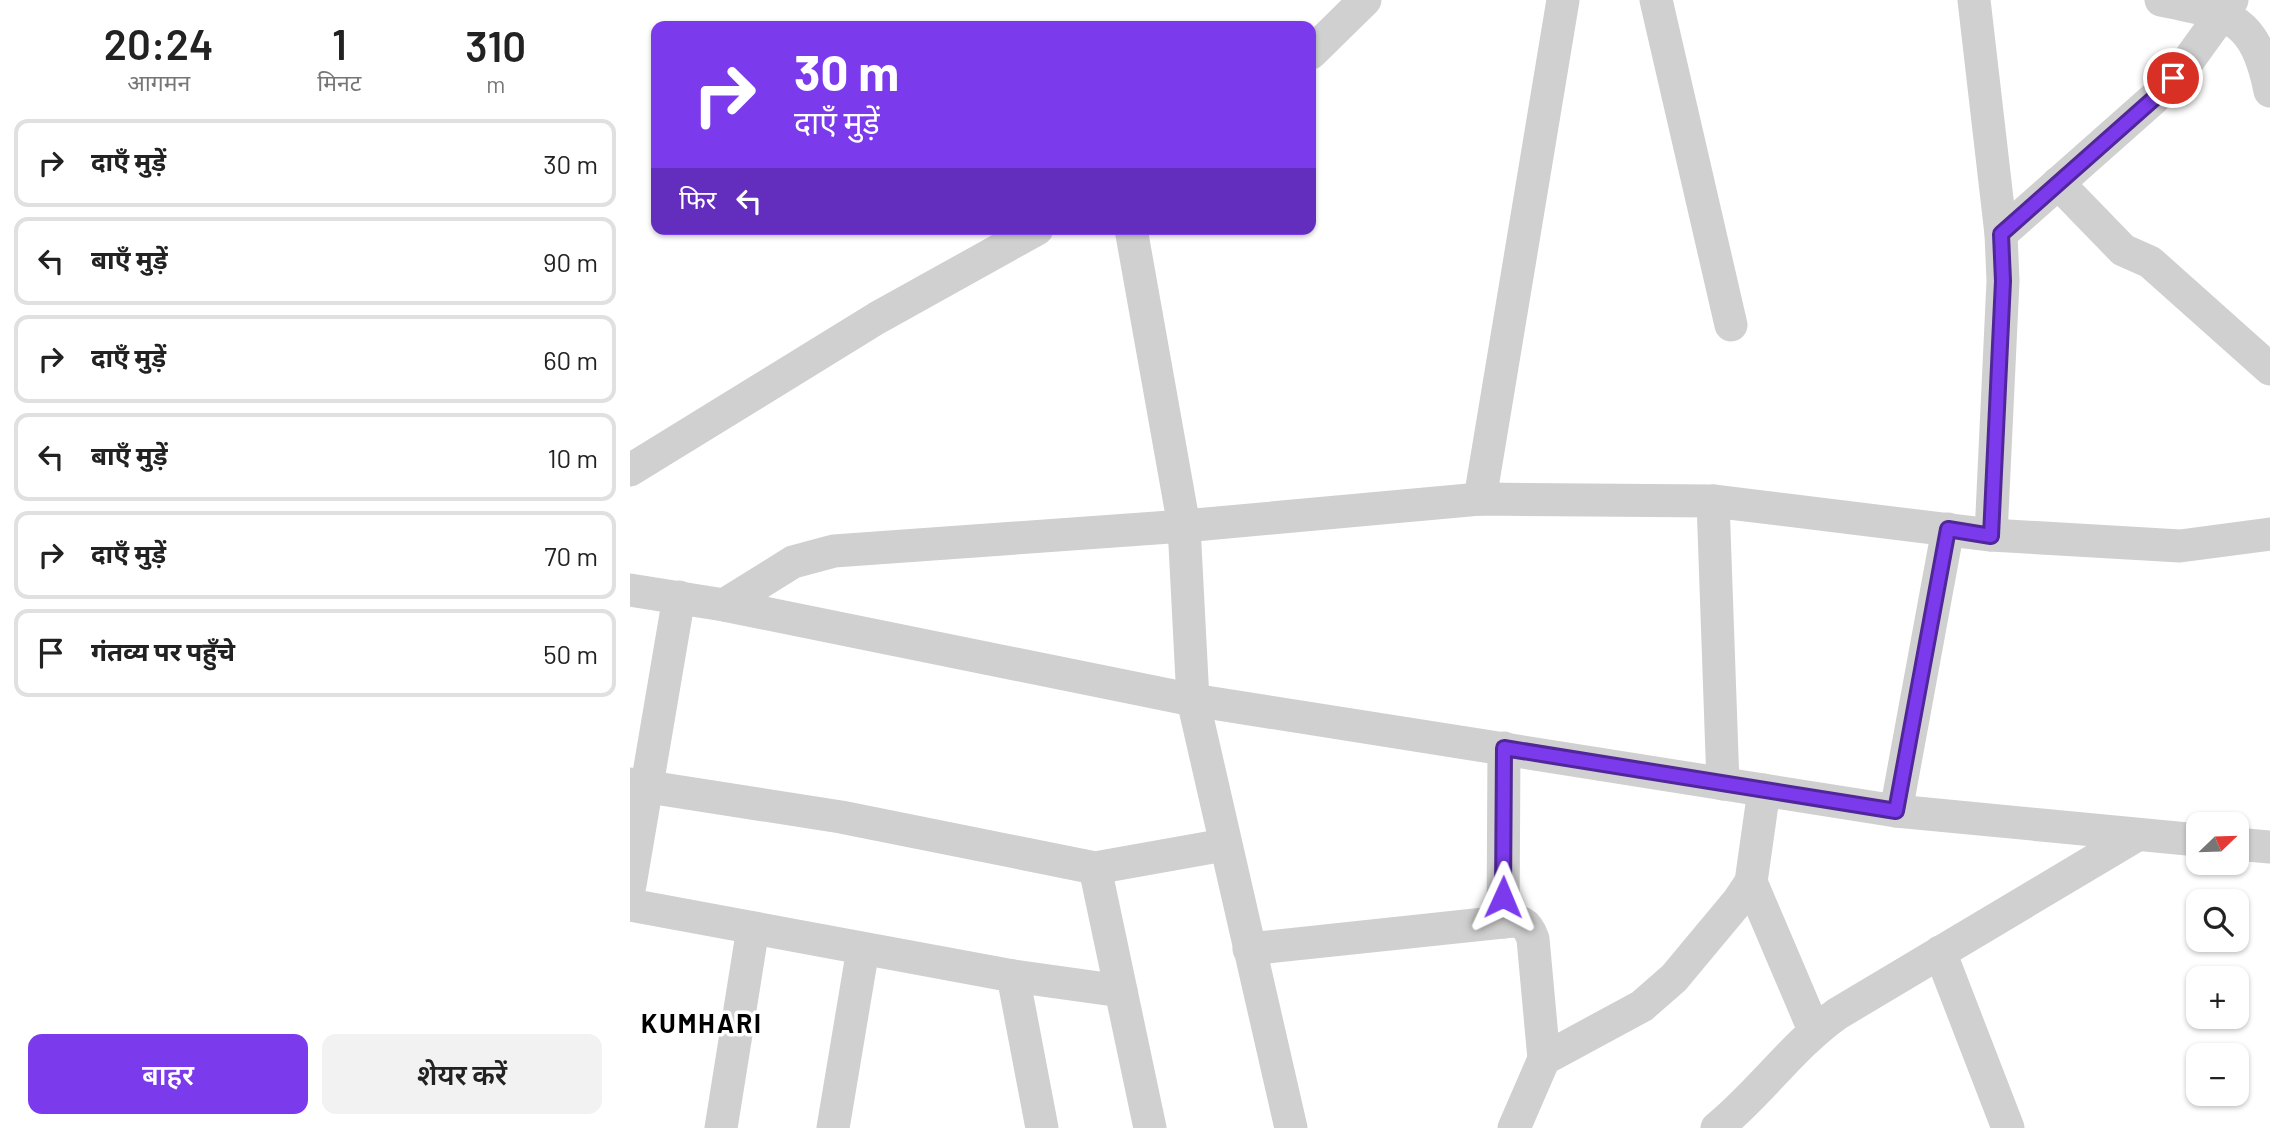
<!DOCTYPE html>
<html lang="hi">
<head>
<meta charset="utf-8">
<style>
  :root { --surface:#fff; --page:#f2f2f2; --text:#222; --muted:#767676; --line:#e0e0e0; --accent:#7c3aed }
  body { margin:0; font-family:Barlow,"Noto Sans Devanagari",sans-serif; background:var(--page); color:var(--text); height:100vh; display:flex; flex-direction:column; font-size:26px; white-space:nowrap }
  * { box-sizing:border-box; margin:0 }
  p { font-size:23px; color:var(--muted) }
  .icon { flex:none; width:38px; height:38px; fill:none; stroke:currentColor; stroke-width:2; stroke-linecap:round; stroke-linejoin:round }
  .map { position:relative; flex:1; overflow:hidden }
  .drawer { display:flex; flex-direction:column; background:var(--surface); width:630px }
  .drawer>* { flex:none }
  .top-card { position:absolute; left:21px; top:21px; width:665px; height:214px; border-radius:14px; box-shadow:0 2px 5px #0004; background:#7c3aed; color:#fff; overflow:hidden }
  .needle { width:46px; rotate:67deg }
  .buttons { position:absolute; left:1556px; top:812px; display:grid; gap:14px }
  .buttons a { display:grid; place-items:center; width:63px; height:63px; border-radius:14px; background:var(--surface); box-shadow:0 2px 5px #0004; font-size:35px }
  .pin { position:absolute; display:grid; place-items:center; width:60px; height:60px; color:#fff; margin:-30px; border:4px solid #fff; border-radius:50%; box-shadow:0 2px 7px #0007 }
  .me { position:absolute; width:77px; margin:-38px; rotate:1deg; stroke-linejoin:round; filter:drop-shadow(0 0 5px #0008) }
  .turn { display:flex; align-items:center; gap:24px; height:147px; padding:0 28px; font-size:32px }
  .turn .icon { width:91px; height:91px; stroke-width:2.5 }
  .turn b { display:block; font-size:49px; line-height:60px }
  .then { display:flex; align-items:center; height:66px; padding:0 28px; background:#0003; gap:14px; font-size:26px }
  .eta { display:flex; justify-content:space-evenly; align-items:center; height:119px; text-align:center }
  .eta b { font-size:42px; font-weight:600; line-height:49px }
  .button { display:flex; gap:14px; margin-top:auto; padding:14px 28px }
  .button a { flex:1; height:80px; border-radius:14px; background:var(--accent); color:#fff; font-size:28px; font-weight:600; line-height:80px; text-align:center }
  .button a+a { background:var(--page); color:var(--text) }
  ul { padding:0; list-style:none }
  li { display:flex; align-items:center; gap:21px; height:88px; margin:0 14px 10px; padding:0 14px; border:4px solid var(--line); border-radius:14px }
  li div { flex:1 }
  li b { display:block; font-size:26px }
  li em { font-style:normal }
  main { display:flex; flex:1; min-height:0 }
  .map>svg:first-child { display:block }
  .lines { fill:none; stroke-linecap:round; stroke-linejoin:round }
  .street { stroke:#d0d0d0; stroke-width:33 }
  .route-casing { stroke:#51269a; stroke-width:18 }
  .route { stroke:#7c3aed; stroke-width:12 }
  .labels { text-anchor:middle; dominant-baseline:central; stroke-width:7; stroke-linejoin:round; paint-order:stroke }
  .district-label { font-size:26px; font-weight:bold; letter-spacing:2px; fill:#000; stroke:#fff }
</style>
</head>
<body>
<main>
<section class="drawer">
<div class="eta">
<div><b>20:24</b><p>आगमन</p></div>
<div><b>1</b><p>मिनट</p></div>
<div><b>310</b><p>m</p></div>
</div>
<ul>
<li><svg class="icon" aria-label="right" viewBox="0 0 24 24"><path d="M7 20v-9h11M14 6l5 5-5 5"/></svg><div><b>दाएँ मुड़ें</b></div><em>30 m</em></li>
<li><svg class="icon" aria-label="left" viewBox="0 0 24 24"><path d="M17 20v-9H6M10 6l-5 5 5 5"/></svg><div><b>बाएँ मुड़ें</b></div><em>90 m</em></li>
<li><svg class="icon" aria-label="right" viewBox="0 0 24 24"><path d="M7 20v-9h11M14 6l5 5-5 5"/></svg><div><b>दाएँ मुड़ें</b></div><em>60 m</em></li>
<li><svg class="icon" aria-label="left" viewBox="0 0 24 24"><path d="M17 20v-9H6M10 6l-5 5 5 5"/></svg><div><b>बाएँ मुड़ें</b></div><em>10 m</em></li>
<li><svg class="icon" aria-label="right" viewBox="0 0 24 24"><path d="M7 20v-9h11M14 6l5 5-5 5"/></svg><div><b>दाएँ मुड़ें</b></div><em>70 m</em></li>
<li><svg class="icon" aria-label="arrive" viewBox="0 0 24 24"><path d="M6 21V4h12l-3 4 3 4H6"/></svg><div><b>गंतव्य पर पहुँचे</b></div><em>50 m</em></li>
</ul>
<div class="button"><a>बाहर</a><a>शेयर करें</a></div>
</section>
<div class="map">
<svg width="1640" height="1128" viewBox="0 0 1640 1128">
  <rect width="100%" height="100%" fill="#fff"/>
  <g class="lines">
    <g class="street">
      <path d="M 1026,0 L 1101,325"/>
      <path d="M 1344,0 L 1371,234 L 1373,281 L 1361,535"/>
      <path d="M 1531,0 C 1599,14 1625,16 1640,91"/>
      <path d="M 681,53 L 735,0"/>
      <path d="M 1428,183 L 1493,250 L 1520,262 L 1640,369"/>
      <path d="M 501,229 L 554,526 L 563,700 L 661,1128"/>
      <path d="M 1371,234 L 1529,94 L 1558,61 L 1602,0"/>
      <path d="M 0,470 L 247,318 L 407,229"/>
      <path d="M 850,499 L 933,0"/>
      <path d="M 1083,501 L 1093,784"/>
      <path d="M 0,590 L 94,605 L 563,700 L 1266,811 L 1568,840"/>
      <path d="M 94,605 L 163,562 L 204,551 L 554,526 L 850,499 L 1083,501 L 1361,535 L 1550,546 L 1640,534"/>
      <path d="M 0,784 L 211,817 L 465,868 L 594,845"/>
      <path d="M 1266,811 L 1318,529"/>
      <path d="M 1606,844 L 1640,847"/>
      <path d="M 465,868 L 520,1128"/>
      <path d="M 1121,882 L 1184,1030"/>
      <path d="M 0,885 L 49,597"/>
      <path d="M 0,905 L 383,976 L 491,991"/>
      <path d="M 873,922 C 891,920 897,922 903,939 L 914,1059"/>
      <path d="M 619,949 L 873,922 L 874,748"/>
      <path d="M 1310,952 L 1378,1128"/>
      <path d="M 383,976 L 412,1128"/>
      <path d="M 91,1128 L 123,928"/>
      <path d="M 203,1128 L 233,949"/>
      <path d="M 884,1128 L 914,1059 L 1012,1006 L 1044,978 L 1109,900 L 1121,882 L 1134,790"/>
      <path d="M 1087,1128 C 1130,1093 1162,1046 1207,1014 L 1507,835"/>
    </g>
  </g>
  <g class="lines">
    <defs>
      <path id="route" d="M 873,897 L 874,748 L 1266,811 L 1318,529 L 1361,536 L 1373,281 L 1371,234 L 1529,94 L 1543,78"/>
    </defs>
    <use href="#route" class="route-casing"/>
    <use href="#route" class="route"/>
  </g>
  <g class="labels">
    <g class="district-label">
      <text x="72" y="1022">KUMHARI</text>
    </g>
  </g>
</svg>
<div class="buttons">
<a><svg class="needle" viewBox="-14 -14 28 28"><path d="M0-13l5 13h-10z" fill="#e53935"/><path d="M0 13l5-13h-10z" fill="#767676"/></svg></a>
<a><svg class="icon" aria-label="search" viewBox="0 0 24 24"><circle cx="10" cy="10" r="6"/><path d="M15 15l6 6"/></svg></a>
<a>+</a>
<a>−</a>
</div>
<div class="pin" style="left:1543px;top:78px;background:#d93025"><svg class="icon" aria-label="arrive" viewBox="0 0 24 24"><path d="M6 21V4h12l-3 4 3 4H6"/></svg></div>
<svg class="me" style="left:873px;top:897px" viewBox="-20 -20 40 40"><path d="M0-17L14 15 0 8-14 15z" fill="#7c3aed" stroke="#fff" stroke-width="4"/></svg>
<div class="top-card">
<div class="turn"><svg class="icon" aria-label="right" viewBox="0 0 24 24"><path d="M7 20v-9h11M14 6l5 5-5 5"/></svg><div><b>30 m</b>दाएँ मुड़ें</div></div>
<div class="then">फिर<svg class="icon" aria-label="left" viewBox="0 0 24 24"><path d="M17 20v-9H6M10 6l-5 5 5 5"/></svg></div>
</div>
</div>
</main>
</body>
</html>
